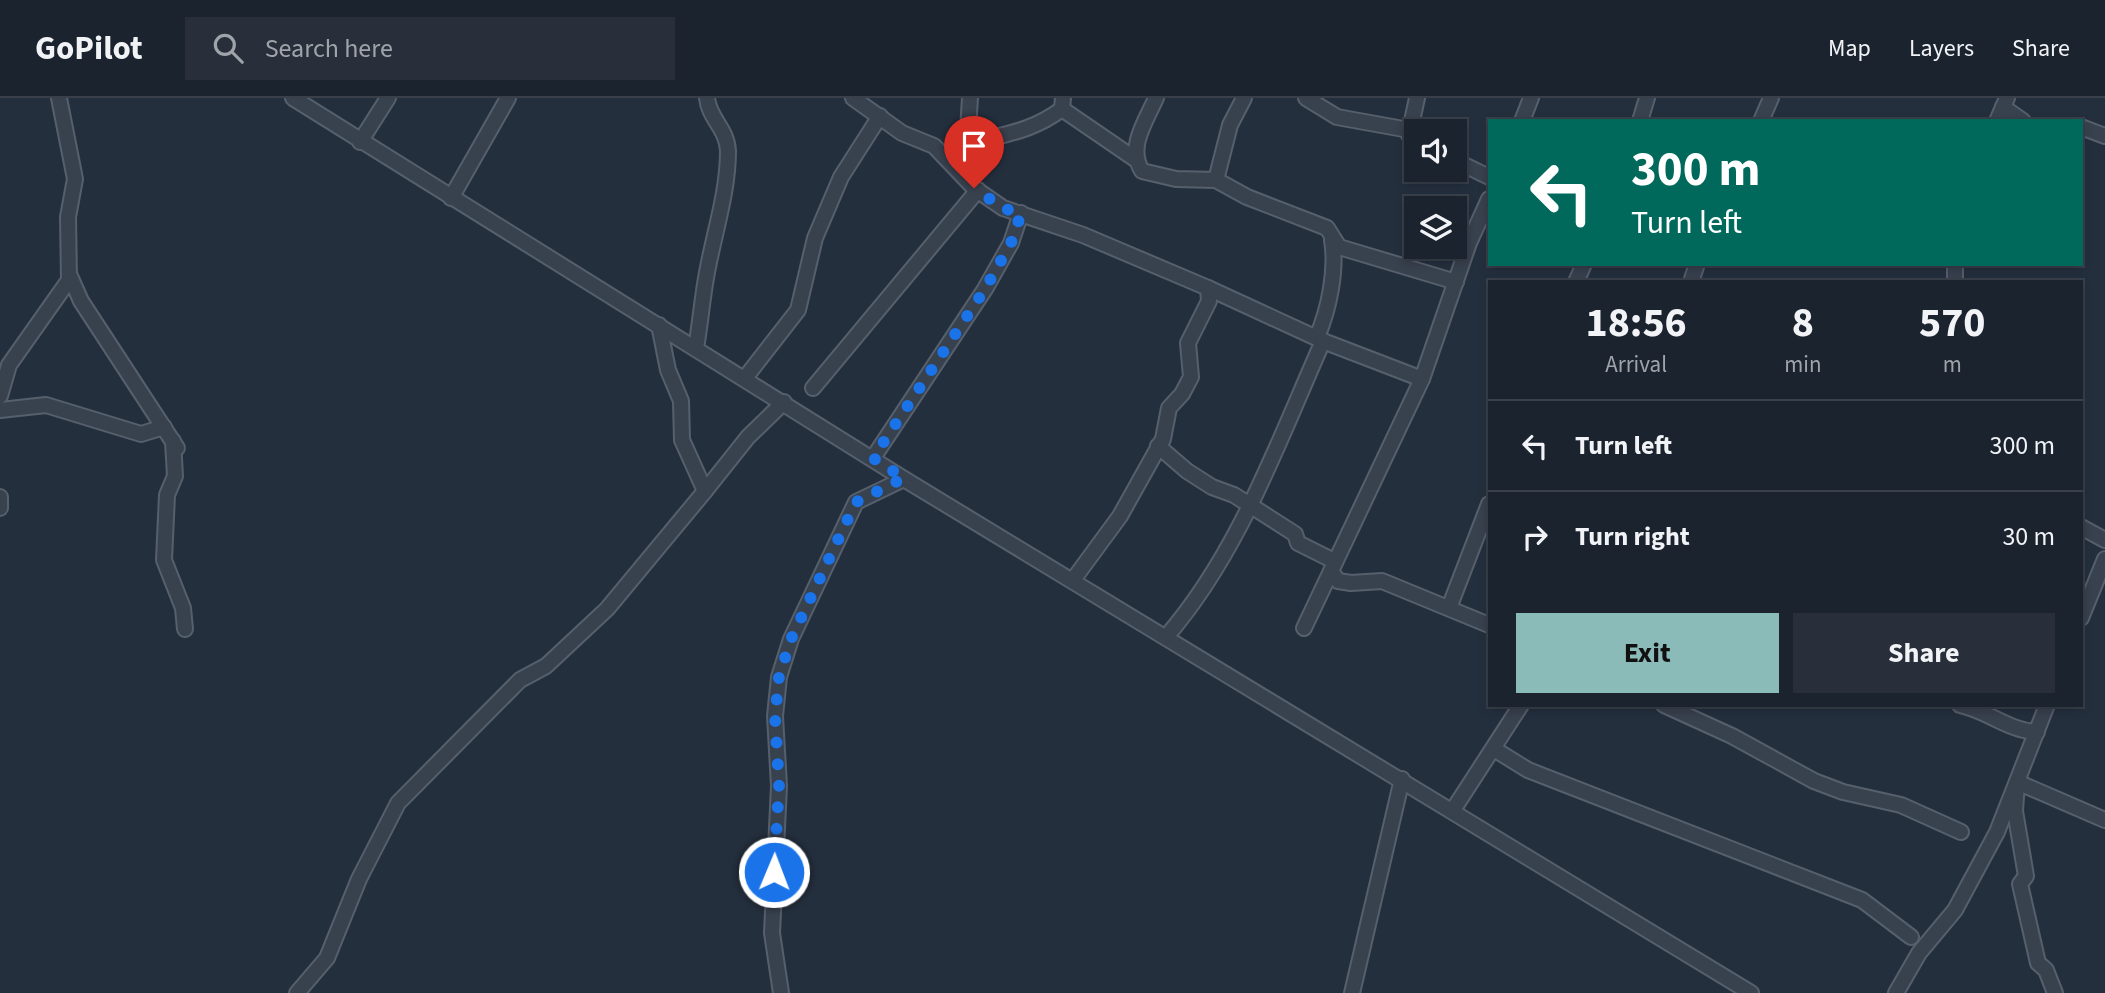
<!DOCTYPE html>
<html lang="en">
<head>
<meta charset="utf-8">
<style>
  :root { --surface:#1b232e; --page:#282f3a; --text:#f1f3f6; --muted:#a0a4aa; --line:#39404a; --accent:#8bbbb9 }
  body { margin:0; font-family:"Source Sans 3",sans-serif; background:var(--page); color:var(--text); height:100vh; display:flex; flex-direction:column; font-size:26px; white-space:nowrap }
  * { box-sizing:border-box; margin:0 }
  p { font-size:23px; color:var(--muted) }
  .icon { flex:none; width:38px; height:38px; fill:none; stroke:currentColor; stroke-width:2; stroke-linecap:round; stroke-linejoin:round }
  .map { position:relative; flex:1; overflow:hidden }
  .side { position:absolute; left:1488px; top:182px; width:595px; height:427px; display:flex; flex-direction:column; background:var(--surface); border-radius:0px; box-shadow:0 4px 10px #0003,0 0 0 2px var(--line) }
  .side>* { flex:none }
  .guide { position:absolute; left:1488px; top:21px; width:595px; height:147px; border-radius:0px; box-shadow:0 4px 10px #0003,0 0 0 2px var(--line); background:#00695c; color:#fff; overflow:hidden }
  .tools { position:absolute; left:1404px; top:21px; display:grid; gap:14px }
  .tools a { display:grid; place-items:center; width:63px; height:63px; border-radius:0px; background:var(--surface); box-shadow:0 4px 10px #0003,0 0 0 2px var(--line); font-size:35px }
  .pin { position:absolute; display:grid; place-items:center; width:60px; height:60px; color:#fff; margin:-72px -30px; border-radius:50% 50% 50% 0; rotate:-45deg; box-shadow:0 0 7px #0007 }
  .pin .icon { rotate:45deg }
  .me { position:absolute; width:77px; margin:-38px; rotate:1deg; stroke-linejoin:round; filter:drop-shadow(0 0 5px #0008) }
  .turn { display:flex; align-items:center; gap:24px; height:147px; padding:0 28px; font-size:32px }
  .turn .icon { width:91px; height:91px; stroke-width:2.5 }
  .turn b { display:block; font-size:49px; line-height:60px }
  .eta { display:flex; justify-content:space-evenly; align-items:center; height:119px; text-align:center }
  .eta b { font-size:42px; font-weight:700; line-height:49px }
  .cta { display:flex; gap:14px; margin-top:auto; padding:14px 28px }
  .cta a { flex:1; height:80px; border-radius:0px; background:var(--accent); color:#111; font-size:28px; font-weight:700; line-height:80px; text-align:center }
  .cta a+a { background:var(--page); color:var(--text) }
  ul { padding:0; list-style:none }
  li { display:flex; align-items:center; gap:21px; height:91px; padding:0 28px; border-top:2px solid var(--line) }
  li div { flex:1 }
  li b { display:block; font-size:26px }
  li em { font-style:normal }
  header { display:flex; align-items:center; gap:42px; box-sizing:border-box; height:98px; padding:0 35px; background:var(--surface); border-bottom:2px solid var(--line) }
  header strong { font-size:33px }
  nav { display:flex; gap:38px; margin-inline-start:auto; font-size:24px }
  .search { width:490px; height:63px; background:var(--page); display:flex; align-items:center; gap:18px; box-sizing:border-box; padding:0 24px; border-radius:0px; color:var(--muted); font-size:26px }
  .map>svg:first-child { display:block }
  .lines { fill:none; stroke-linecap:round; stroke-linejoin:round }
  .minor-casing { stroke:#565f6c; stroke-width:18 }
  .minor { stroke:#38414e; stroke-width:14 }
  .route { stroke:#1a73e8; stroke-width:12; stroke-dasharray:0 21.6 }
</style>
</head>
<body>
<header>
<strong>GoPilot</strong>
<div class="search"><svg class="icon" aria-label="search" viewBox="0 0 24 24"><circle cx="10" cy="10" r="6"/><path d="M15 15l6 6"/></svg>Search here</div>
<nav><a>Map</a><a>Layers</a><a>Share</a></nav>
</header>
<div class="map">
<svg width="2105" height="895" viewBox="0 0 2105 895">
  <rect width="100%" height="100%" fill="#242f3e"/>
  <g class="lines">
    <defs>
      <g id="minor">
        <path d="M 293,0 L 904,381 L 1751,895"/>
        <path d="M 853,0 L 902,35 L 934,48 L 974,90 L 1003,110 L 1083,137 L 1208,190 L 1209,203 L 1188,245 L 1191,279 L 1182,296 L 1169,310 L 1163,341 L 1120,418 L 1073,482"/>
        <path d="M 1063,0 L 1062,11 L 1135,61"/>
        <path d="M 1156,0 C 1146,23 1127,49 1142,73 L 1176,81 L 1216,82 L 1247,99 L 1327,130 L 1339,149 L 1456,184"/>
        <path d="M 1306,0 L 1337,19 L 1409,32"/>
        <path d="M 2003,9 L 2023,23"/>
        <path d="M 1522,23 L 1531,0"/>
        <path d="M 1640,23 L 1647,0"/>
        <path d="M 1761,23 L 1771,0"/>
        <path d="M 1997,23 L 2007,0"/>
        <path d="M 2081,29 L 2105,38"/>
        <path d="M 1416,43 L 1409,37 L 1417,0"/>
        <path d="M 360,44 L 388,0"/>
        <path d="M 968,46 C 1004,36 1031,34 1062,11"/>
        <path d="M 1454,62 L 1489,79"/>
        <path d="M 965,79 L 970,0"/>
        <path d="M 1216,82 L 1230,27 L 1244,0"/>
        <path d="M 451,100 L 508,0"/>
        <path d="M 1955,166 L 1955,184"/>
        <path d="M 69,176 L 81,203 L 177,350"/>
        <path d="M 1576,184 L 1584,166"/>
        <path d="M 1691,184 L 1697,166"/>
        <path d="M 1208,190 L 1323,243 L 1422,281"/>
        <path d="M 1317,239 C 1329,211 1337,172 1332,142"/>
        <path d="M 696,250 C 700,227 702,203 706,180 C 713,138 728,96 728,53 C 727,30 709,21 707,0"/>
        <path d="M 745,280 L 798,212 L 815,140 L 841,79 L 880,18"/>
        <path d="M 813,290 L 978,92"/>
        <path d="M 0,298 L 9,267 L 69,182 L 68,119 L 75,81 L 59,0"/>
        <path d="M 0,312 L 46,307 L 141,336 L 164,329"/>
        <path d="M 173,343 L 175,378 L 167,397 L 164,462 L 183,510 L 185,531"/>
        <path d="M 1158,348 L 1187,373 L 1212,389 L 1234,397 L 1295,436 L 1298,445 L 1334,463"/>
        <path d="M 873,360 L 985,191 L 1011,145 L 1021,115"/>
        <path d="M 705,393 L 748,339 L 784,304"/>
        <path d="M 0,399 L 0,410"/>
        <path d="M 2081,429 L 2105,442"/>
        <path d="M 1331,473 L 1338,483 L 1351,485 L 1382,483 L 1489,527"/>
        <path d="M 1449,510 L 1489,406"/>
        <path d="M 2081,520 L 2105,461"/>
        <path d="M 1304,530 L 1422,281 L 1469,145 L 1489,101"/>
        <path d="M 1166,539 C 1239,455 1278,344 1323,243"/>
        <path d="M 1664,607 L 1732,638 L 1814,683 L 1843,694 L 1901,707 L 1961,734"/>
        <path d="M 1960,607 C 1988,613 2009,633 2037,634"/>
        <path d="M 1494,651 L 1528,672 L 1862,802 L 1911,839"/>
        <path d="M 1453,712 L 1521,607"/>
        <path d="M 297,895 L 327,860 L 359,781 L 398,705 L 520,582 L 546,568 L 607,511 L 705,393 L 682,342 L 681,303 L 668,272 L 659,227"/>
        <path d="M 781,895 L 772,835 L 779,688 L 775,618 L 779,579 L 791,541 L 856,404 L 904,381"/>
        <path d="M 1352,895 L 1402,681"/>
        <path d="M 1896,895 L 1919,855 L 1955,812 L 1997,734 L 2047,607"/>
        <path d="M 2055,895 L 2046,872 L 2038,865 L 2020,786 L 2026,778 L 2015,713 L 2017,684 L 2105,722"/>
      </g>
    </defs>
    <use href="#minor" class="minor-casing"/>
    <use href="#minor" class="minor"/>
  </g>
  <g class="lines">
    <path class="route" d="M 774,774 L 779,688 L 775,618 L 779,579 L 791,541 L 856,404 L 904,380 L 873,360 L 985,191 L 1011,145 L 1021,116 L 1003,110 L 974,90"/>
  </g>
</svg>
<div class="tools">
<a><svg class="icon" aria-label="sound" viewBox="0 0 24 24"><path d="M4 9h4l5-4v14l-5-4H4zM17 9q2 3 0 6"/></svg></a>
<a><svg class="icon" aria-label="layers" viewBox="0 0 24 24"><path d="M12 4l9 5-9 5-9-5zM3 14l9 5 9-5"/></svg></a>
</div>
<div class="pin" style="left:974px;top:90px;background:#d93025"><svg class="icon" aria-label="arrive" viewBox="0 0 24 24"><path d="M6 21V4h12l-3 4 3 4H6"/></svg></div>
<svg class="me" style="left:774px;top:774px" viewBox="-20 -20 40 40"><circle r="17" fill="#1a73e8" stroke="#fff" stroke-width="3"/><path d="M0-11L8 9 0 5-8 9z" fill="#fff"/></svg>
<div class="guide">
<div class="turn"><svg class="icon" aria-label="left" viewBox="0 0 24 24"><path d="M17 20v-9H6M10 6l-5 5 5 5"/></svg><div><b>300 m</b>Turn left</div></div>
</div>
<section class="side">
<div class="eta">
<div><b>18:56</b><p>Arrival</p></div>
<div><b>8</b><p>min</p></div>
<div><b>570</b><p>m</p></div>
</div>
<ul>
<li><svg class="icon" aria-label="left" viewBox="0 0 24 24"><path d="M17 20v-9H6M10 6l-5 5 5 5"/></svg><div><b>Turn left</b></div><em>300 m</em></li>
<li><svg class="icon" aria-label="right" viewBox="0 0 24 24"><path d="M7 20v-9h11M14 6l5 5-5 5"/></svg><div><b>Turn right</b></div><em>30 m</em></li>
</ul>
<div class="cta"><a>Exit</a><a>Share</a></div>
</section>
</div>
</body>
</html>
